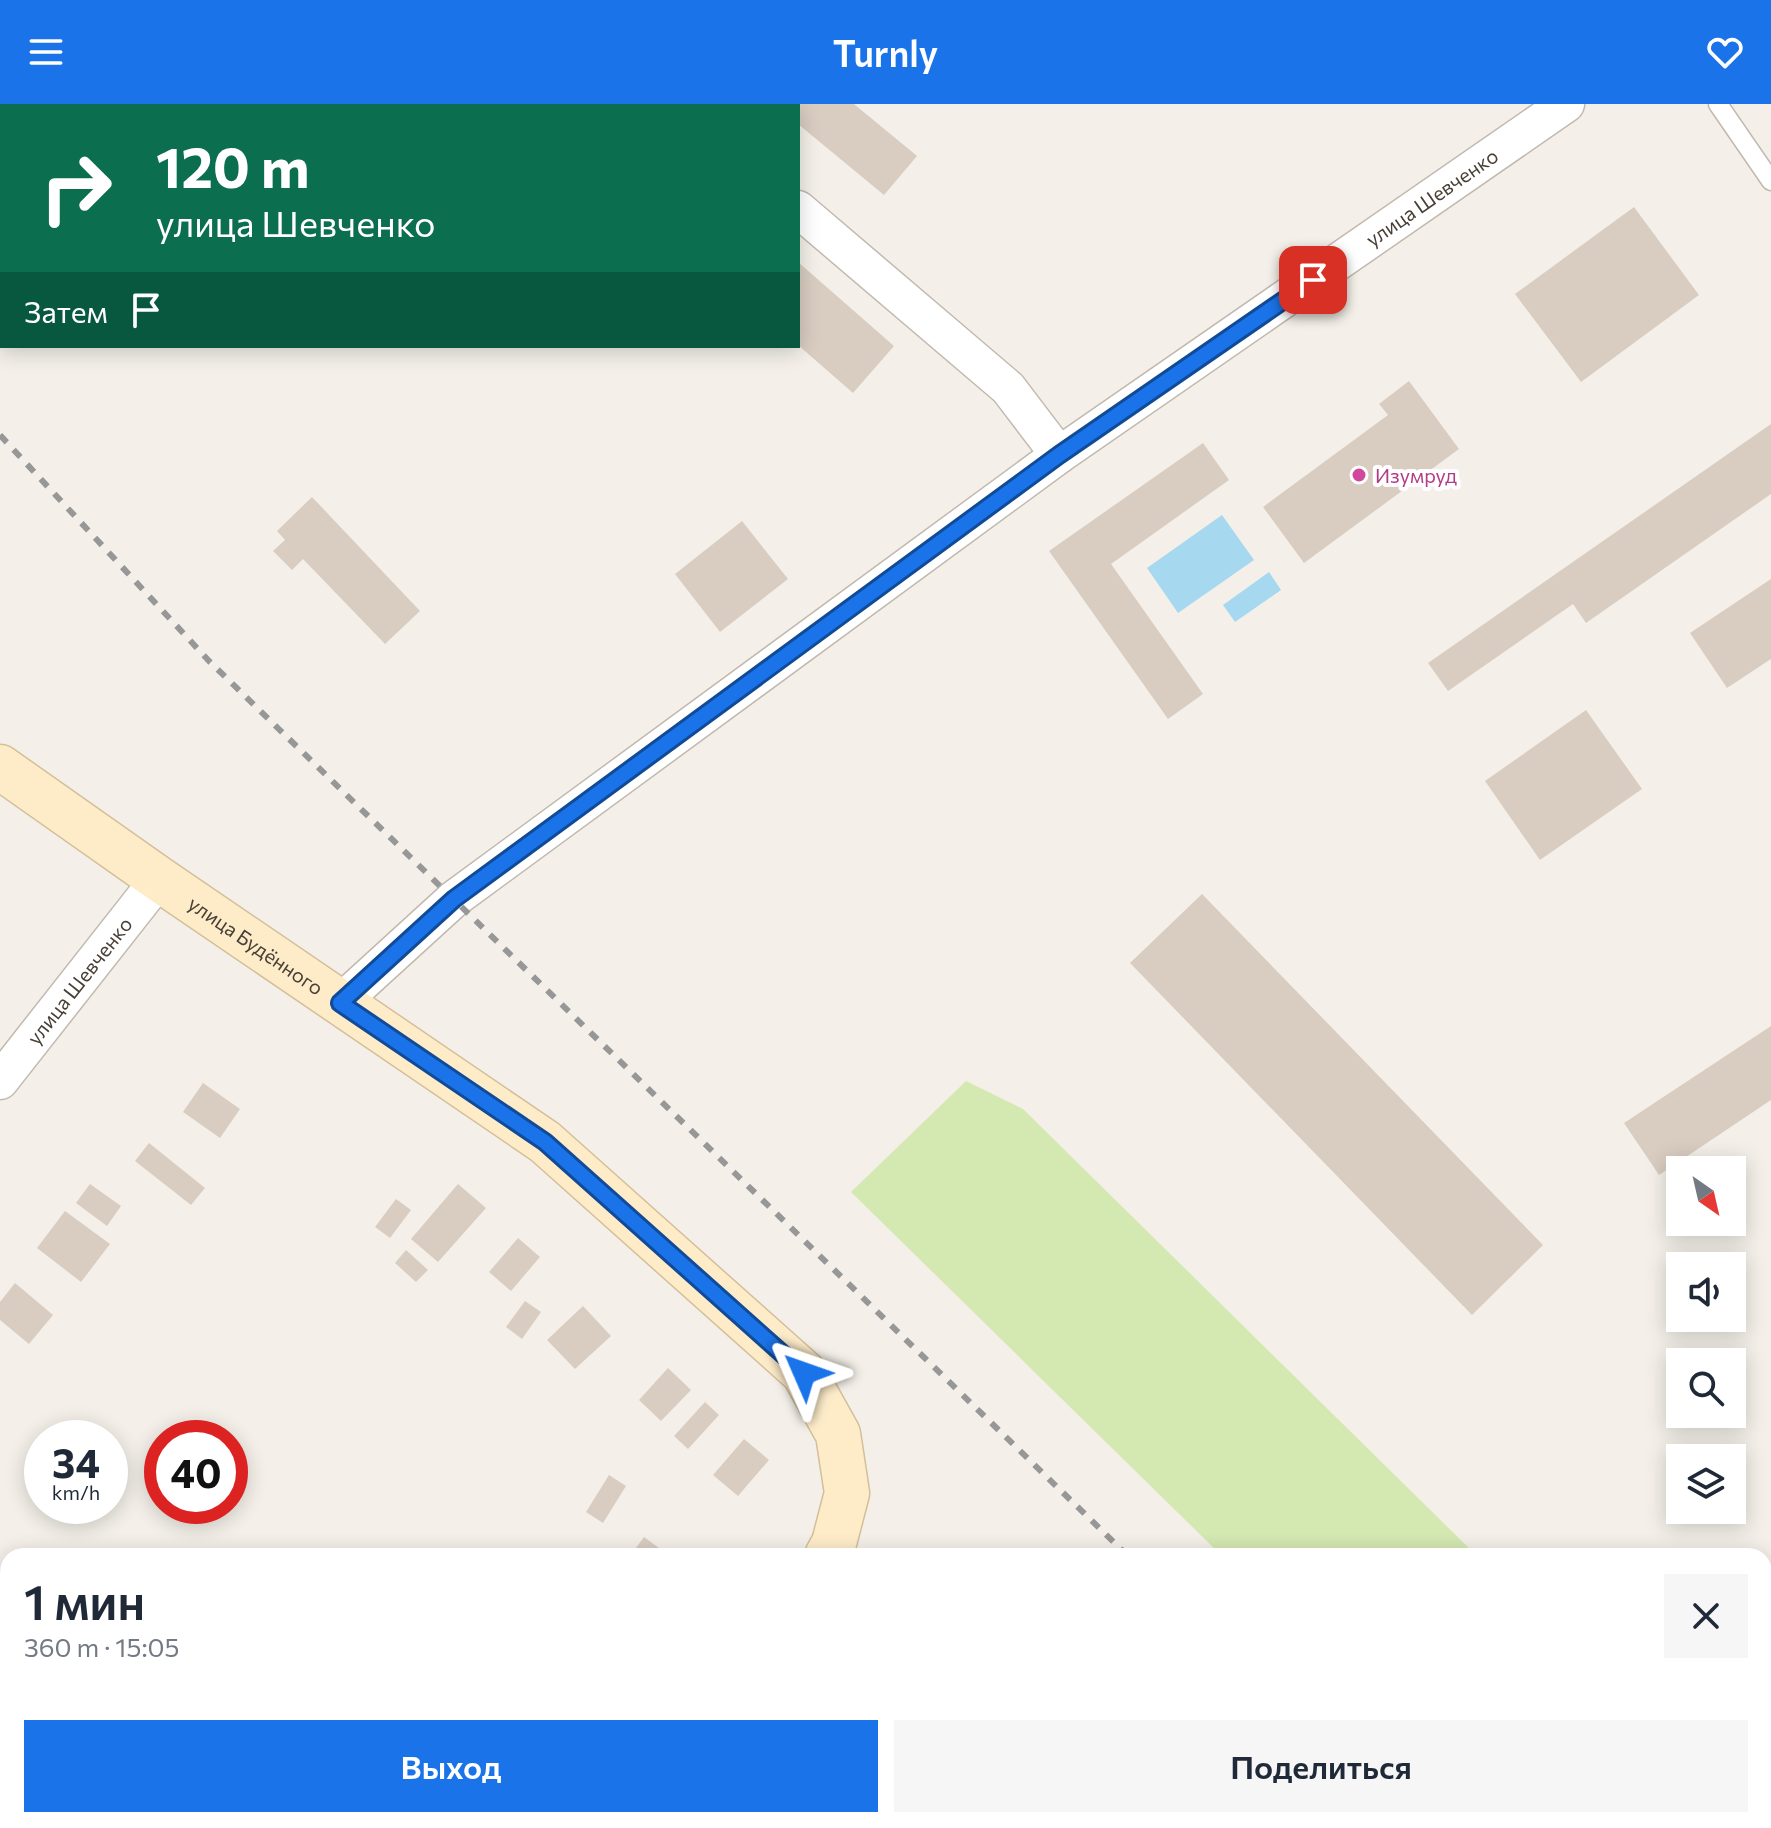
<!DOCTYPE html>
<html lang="ru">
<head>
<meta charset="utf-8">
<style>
  :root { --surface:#fff; --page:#f6f6f7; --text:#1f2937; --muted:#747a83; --accent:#1a73e8 }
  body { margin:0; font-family:Commissioner,sans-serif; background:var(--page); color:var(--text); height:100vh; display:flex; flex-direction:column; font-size:30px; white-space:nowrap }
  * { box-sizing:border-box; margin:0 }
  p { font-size:26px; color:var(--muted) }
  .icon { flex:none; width:44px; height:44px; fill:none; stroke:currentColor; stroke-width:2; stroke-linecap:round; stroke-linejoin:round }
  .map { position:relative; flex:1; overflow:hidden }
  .side { position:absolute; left:0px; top:1444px; width:1772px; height:280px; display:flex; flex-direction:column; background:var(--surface); border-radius:24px 24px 0 0; box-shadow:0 4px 20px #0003 }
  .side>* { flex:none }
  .hud { position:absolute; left:0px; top:0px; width:800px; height:244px; box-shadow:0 4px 20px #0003; background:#0b6e4f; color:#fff; overflow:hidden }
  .needle { width:52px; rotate:146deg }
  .controls { position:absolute; left:1666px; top:1052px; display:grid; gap:16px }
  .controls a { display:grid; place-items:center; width:80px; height:80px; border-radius:0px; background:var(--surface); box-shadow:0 4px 20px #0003; font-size:40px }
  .speed { position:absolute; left:24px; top:1316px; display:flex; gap:16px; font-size:40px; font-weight:700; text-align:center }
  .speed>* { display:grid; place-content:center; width:104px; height:104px; border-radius:50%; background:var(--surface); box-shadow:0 4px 20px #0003; line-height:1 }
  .speed small { font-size:20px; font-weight:400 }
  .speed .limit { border:12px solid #d22; background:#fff; color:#111 }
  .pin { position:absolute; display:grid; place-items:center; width:68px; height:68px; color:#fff; margin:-34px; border-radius:16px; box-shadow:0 4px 12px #0006 }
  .me { position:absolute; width:88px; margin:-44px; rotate:313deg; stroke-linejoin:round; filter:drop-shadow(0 0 6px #0008) }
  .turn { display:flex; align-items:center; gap:28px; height:168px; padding:0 24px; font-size:36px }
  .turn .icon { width:104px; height:104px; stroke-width:2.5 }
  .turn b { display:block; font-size:56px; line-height:68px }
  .then { display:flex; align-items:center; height:76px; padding:0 24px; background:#0003; gap:16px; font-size:30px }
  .round { display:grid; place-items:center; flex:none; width:84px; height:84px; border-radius:0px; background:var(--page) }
  .head { display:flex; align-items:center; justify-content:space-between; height:136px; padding:0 24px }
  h1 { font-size:48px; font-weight:600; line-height:60px }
  .action { display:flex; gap:16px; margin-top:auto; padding:16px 24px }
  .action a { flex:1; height:92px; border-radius:0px; background:var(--accent); color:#fff; font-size:32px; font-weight:600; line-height:92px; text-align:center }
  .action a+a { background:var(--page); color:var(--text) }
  header { display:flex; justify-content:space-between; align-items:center; height:104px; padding:0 24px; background:var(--accent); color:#fff; font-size:36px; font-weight:600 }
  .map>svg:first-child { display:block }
  .green { fill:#d4e8b2 }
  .water { fill:#a6d8f0 }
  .building { fill:#d9cdc1 }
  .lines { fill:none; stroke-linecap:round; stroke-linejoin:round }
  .lane-casing { stroke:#c2b9ae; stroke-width:21 }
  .street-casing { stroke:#c2b9ae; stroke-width:39 }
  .secondary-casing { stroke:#d3bf99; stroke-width:47 }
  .lane { stroke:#fff; stroke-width:18 }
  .street { stroke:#fff; stroke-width:36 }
  .secondary { stroke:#feecc9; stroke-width:44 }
  .rail { stroke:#979797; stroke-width:6; stroke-dasharray:10 10; stroke-linecap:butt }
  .route-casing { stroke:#114b97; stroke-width:20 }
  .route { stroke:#1a73e8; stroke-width:14 }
  .hotel-dot { fill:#d1479c; stroke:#fff; stroke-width:3 }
  .labels { text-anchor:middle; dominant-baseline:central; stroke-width:8; stroke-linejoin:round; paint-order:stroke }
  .street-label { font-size:20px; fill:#484037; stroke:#fff }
  .hotel-label { font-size:20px; fill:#b23c85; stroke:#fff; text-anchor:start }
</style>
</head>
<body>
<header><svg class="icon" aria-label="menu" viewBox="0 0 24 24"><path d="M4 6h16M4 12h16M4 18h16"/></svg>Turnly<svg class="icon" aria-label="heart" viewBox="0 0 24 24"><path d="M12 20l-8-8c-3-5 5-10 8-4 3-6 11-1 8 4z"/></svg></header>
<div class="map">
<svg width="1771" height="1724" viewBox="0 0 1771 1724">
  <rect width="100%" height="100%" fill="#f4f0e9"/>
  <g class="green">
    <path d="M 966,977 L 1023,1005 L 1477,1452 L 1222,1452 L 851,1088 Z"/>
    <path d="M 1484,1716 L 1748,1716 L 1756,1724 L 1492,1724 Z"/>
  </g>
  <g class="water">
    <path d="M 1222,411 L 1254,456 L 1178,509 L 1147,464 Z"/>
    <path d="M 1269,468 L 1281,486 L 1235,518 L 1223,501 Z"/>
  </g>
  <g class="building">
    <path d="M 798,0 L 854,0 L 917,52 L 884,91 L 798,20 Z"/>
    <path d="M 1634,103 L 1699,191 L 1581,278 L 1515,190 Z"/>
    <path d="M 798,158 L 894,242 L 853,289 L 798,241 Z"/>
    <path d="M 1409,277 L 1459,345 L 1304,459 L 1263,403 L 1388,311 L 1379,300 Z"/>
    <path d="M 1771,320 L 1771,390 L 1586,519 L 1573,500 L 1448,587 L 1428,559 Z"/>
    <path d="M 1203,339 L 1229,376 L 1111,460 L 1203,590 L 1168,615 L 1049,447 Z"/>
    <path d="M 312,393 L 420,507 L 385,540 L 303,455 L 292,466 L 273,447 L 285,436 L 277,427 Z"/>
    <path d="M 742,417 L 788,475 L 720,528 L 675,470 Z"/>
    <path d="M 1771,475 L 1771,555 L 1727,584 L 1690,529 Z"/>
    <path d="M 1586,606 L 1642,685 L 1540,756 L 1485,677 Z"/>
    <path d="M 1202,790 L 1543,1141 L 1472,1211 L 1130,859 Z"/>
    <path d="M 1771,922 L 1771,996 L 1659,1071 L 1624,1019 Z"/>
    <path d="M 203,979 L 240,1005 L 220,1034 L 183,1008 Z"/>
    <path d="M 149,1039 L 205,1084 L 191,1101 L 135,1057 Z"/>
    <path d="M 90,1080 L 121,1102 L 107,1122 L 76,1099 Z"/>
    <path d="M 458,1080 L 486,1104 L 438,1158 L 411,1135 Z"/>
    <path d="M 396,1095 L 411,1106 L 390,1134 L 375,1123 Z"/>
    <path d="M 65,1107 L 110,1140 L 81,1178 L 37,1144 Z"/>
    <path d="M 518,1134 L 540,1153 L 511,1187 L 489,1168 Z"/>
    <path d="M 406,1146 L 428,1166 L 416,1178 L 395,1159 Z"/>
    <path d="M 15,1179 L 53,1211 L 29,1240 L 0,1216 L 0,1198 Z"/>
    <path d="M 525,1197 L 541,1208 L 522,1235 L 506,1223 Z"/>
    <path d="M 583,1202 L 611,1232 L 575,1265 L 547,1236 Z"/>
    <path d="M 668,1264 L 691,1286 L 661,1317 L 639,1296 Z"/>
    <path d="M 705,1298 L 719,1311 L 688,1345 L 674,1332 Z"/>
    <path d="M 744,1335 L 769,1356 L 738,1392 L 713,1371 Z"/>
    <path d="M 609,1371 L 626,1382 L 603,1419 L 586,1408 Z"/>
    <path d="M 644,1433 L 670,1452 L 630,1452 Z"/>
    <path d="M 8,1455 L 8,1505 L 0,1516 L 0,1466 Z"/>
    <path d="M 4,1699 L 8,1702 L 8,1716 L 21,1716 L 15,1724 L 0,1724 L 0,1706 Z"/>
    <path d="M 449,1716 L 486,1716 L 492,1721 L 490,1724 L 459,1724 Z"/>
  </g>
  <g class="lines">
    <defs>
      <path id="lane" d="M 1718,0 L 1771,77"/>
      <g id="street">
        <path d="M 675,0 L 677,2"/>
        <path d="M 798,105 L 1008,284 L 1059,351"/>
        <path id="s1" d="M 340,899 L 454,795 L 1059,351 L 1566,0"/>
        <path id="s2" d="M 0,977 L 159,775"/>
        <path d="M 0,1599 L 8,1604"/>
        <path d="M 192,1716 L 205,1724"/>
      </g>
      <g id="secondary">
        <path id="s3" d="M 0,663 L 159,775 L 545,1038 L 804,1269 L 838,1330 L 847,1389 L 834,1439 L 827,1452"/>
        <path d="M 604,1724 L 611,1716"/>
      </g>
    </defs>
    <use href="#lane" class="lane-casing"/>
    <use href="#street" class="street-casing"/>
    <use href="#secondary" class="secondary-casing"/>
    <use href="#lane" class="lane"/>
    <use href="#street" class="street"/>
    <use href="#secondary" class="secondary"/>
    <g class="rail">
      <path d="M 0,331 L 209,557 L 1128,1452"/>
      <path d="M 1399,1716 L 1407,1724"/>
    </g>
  </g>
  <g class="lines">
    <defs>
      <path id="route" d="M 804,1269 L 545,1038 L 340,899 L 454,795 L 1059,351 L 1313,176"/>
    </defs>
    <use href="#route" class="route-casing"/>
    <use href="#route" class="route"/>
  </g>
  <circle class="hotel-dot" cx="1359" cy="371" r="8"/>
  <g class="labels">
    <g class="street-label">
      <text stroke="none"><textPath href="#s1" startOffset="1358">улица Шевченко</textPath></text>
      <text stroke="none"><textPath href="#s3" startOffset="312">улица Будённого</textPath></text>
      <text stroke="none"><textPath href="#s2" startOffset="128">улица Шевченко</textPath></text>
    </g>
    <g class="hotel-label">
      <text x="1375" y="371">Изумруд</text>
    </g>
  </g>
</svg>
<div class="controls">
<a><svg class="needle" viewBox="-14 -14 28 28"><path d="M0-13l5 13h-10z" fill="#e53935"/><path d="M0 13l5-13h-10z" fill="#747a83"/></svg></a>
<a><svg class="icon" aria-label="sound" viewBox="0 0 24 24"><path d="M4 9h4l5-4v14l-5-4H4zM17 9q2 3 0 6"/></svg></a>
<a><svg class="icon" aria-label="search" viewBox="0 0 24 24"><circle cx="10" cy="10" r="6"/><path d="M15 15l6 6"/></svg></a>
<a><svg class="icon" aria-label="layers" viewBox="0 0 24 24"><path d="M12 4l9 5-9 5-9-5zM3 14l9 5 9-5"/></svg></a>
</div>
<div class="speed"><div>34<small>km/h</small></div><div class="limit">40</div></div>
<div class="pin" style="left:1313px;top:176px;background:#d93025"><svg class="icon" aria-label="arrive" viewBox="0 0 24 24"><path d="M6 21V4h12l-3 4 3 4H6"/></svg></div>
<svg class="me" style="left:804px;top:1269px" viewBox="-20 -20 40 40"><path d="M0-17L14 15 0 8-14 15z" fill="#1a73e8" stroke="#fff" stroke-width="4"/></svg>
<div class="hud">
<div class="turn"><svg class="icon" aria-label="right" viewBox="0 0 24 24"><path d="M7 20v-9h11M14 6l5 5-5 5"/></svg><div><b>120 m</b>улица Шевченко</div></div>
<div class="then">Затем<svg class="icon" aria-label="arrive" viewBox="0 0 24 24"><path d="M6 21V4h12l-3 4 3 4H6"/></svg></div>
</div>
<section class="side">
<div class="head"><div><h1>1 мин</h1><p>360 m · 15:05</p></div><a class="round"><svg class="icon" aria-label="close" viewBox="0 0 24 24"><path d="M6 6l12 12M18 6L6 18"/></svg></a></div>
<div class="action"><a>Выход</a><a>Поделиться</a></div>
</section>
</div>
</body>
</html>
